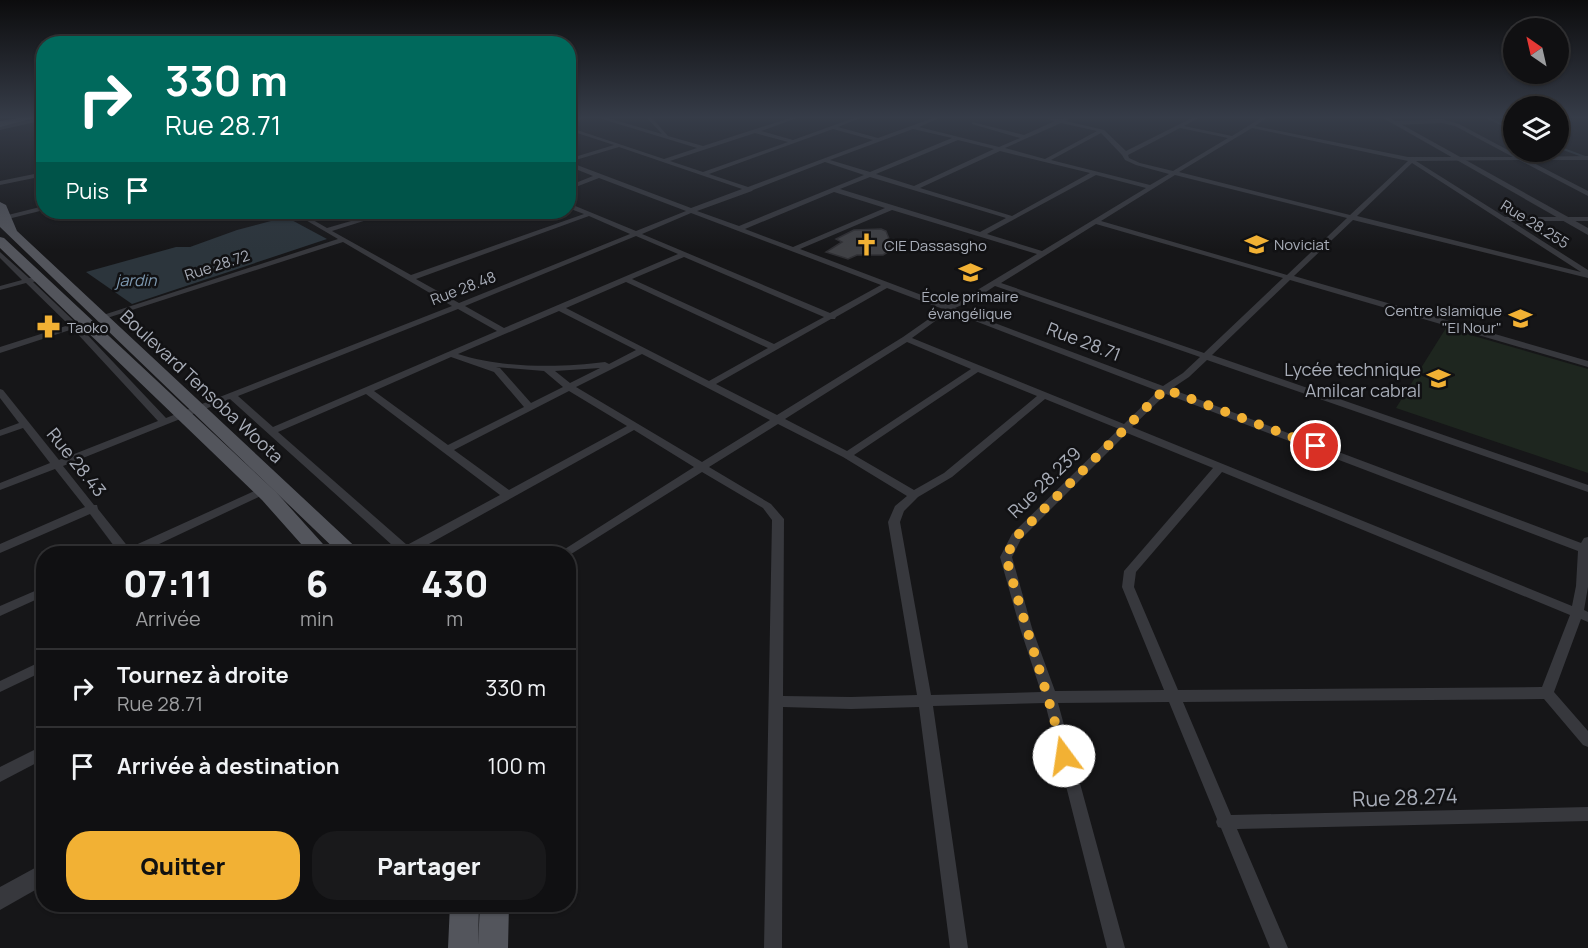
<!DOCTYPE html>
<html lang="fr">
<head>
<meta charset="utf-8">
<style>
  :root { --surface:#101012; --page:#19191b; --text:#f1f3f6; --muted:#9c9d9f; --line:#303032; --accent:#f2b134 }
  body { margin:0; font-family:Manrope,sans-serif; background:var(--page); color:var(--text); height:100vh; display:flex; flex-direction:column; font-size:22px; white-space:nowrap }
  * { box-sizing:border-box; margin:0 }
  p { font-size:20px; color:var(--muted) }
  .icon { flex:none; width:33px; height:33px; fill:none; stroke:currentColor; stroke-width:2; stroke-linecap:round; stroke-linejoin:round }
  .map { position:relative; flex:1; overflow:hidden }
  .sheet { position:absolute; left:36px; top:546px; width:540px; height:366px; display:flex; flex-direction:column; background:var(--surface); border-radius:24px; box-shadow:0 2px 4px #0004,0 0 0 2px var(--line) }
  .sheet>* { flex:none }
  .guide { position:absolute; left:36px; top:36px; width:540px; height:183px; border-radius:24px; box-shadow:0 2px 4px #0004,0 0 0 2px var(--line); background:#00695c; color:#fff; overflow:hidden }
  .needle { width:39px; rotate:326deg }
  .fabs { position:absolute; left:1503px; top:18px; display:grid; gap:12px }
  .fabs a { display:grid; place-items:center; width:66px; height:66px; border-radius:50%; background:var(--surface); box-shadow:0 2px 4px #0004,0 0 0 2px var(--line); font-size:30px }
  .pin { position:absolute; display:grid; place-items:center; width:51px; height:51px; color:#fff; margin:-26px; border:3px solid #fff; border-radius:50%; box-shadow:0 2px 6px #0007 }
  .me { position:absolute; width:66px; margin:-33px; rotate:346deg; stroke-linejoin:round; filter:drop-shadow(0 0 4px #0008) }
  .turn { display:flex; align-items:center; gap:21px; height:126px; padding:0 30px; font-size:27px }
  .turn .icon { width:78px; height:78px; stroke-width:2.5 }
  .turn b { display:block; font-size:42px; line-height:51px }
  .then { display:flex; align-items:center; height:57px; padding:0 30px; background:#0003; gap:12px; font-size:22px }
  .eta { display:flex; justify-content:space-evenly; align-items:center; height:102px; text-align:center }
  .eta b { font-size:36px; font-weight:800; line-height:42px }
  .primary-button { display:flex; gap:12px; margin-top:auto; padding:12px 30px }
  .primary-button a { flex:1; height:69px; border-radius:24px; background:var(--accent); color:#111; font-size:24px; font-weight:800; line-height:69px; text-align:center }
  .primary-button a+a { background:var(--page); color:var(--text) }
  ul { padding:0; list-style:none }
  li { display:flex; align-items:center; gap:18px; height:78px; padding:0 30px; border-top:2px solid var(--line) }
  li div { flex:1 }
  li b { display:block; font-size:22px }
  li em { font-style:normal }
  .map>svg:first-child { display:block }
  .green { fill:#1e261f }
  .water { fill:#2c353c }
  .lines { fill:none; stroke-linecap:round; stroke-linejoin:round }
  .stream { stroke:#2c353c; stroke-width:2 }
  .building { fill:#404145; stroke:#303034; stroke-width:1.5 }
  .minor { fill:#37383d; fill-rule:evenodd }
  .tertiary { fill:#37383d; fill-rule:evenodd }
  .primary { fill:#53555c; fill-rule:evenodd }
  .trunk { fill:#5b5e65; fill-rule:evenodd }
  .route { stroke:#f2b134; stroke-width:10; stroke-dasharray:0 18 }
  .labels { text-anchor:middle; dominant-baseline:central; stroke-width:5; stroke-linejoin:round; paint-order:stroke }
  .far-street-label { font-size:15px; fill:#a8adb8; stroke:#111113 }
  .far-poi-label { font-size:15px; fill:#a8adb8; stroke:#111113; text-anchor:start }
  .far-water-label { font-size:16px; font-style:italic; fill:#7f9bb3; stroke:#111113 }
  .street-label { font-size:18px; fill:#a8adb8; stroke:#111113 }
  .poi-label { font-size:18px; fill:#a8adb8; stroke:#111113; text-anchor:end }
  .near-street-label { font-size:21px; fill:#a8adb8; stroke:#111113 }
</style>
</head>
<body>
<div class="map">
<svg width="1588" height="948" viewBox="0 0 1588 948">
  <rect width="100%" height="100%" fill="#161618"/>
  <path class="green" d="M 1446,328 L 1588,369 L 1588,473 L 1396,408 Z"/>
  <path class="water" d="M 286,217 L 327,239 L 132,304 L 86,272 L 176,247 L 190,247 L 237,230 Z"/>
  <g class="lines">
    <g class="stream">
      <path d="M 1488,118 L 1514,130"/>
      <path d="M 1558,147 L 1588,158"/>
    </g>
  </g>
  <path class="building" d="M 881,229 L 886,231 L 893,249 L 883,255 L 857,255 L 848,259 L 826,252 L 842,242 L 836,239 L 854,230 Z"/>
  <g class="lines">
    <g class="minor">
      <path d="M 39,118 L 44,118 L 44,120 L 0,130 L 0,126 Z"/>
      <path d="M 578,118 L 585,118 L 568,123 L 568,120 Z"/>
      <path d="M 602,118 L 608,118 L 662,134 L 647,118 L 652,118 L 668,136 L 703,146 L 790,118 L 797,118 L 761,131 L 793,140 L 854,118 L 860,118 L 838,127 L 878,138 L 933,118 L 939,118 L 919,127 L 999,147 L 1020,138 L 972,124 L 972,122 L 1024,135 L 1055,121 L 1046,118 L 1060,119 L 1069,118 L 1066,121 L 1104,130 L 1126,151 L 1192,118 L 1198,118 L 1184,126 L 1232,136 L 1261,118 L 1266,118 L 1255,126 L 1408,157 L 1513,157 L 1455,126 L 1442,123 L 1396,125 L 1393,123 L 1396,121 L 1442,119 L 1459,124 L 1521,157 L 1588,156 L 1588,160 L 1528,160 L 1588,191 L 1588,196 L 1519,160 L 1416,161 L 1505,217 L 1588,217 L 1588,221 L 1511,221 L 1588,270 L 1588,278 L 1353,220 L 1294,276 L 1588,361 L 1588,367 L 1290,280 L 1212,355 L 1588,485 L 1588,492 L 1207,360 L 1189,377 L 1171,389 L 1581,543 L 1584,538 L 1588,537 L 1588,587 L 1584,610 L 1588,612 L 1588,622 L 1581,619 L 1554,692 L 1588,731 L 1588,747 L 1583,745 L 1544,699 L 1183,702 L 1231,815 L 1588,807 L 1588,821 L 1237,829 L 1288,948 L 1270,948 L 1221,828 L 1218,827 L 1216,822 L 1217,819 L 1169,702 L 1058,703 L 1125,948 L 1107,948 L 1045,703 L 933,706 L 968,948 L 950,948 L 919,707 L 851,709 L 783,707 L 782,948 L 764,948 L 772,520 L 763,508 L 702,472 L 568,556 L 568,554 L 557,554 L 694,467 L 634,430 L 411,554 L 402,554 L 230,399 L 63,466 L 94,505 L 97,505 L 98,509 L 129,548 L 259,489 L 267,489 L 268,491 L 267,493 L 138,554 L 120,554 L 90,514 L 0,553 L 0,544 L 85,507 L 55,469 L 0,490 L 0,483 L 50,463 L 23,428 L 0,436 L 0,430 L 19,423 L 0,398 L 0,389 L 3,390 L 59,460 L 158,421 L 73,329 L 0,353 L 0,347 L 69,325 L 26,283 L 0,290 L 0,286 L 22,280 L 0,258 L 0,252 L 29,278 L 37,277 L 37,281 L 33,282 L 76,323 L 83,322 L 84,324 L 80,327 L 166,418 L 452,306 L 343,242 L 104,319 L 98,319 L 97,317 L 338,239 L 292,212 L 299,212 L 327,228 L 382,212 L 390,212 L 389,213 L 332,231 L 411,275 L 584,214 L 568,208 L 568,203 L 636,231 L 686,211 L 599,178 L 568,190 L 568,186 L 593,176 L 568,166 L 568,159 L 614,145 L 568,130 L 568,127 L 664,159 L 697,148 L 602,119 ZM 1061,123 L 1097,131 L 1045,159 L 1005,148 ZM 1180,128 L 1228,138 L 1173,171 L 1140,163 L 1129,158 L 1128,155 ZM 1252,128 L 1408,161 L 1350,215 L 1179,172 ZM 833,129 L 873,140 L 748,187 L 709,174 ZM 913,129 L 952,138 L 870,172 L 830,160 ZM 755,133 L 788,142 L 703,172 L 670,161 ZM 1101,133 L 1122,155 L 1125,160 L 1136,165 L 1169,174 L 1150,185 L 1051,160 ZM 958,140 L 994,149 L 914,186 L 876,174 ZM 619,147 L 742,189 L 691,208 L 569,162 ZM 1000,151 L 1090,173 L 1012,216 L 920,188 ZM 825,162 L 864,175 L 739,226 L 697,211 L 752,191 L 753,190 ZM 1412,163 L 1581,272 L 1357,216 ZM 1096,175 L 1146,188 L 1042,251 L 987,234 ZM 1175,175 L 1347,218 L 1287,275 L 1101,221 ZM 870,177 L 1006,218 L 980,232 L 840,189 ZM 834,192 L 885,208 L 793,247 L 745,229 ZM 892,210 L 1037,254 L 969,295 L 948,305 L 800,249 ZM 691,213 L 881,285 L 830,313 L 642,234 ZM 589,216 L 630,234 L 459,303 L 416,279 ZM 1096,224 L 1283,278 L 1204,353 L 1001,283 ZM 636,236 L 678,254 L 504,328 L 465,306 ZM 684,257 L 824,317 L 774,344 L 632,279 ZM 626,282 L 768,348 L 709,381 L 566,308 ZM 995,286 L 1200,357 L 1183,373 L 1163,386 L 955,308 L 975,299 ZM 887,288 L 943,309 L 903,337 L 777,415 L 716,384 L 831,319 L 835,319 L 836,317 ZM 458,309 L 497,331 L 273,427 L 238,396 ZM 559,311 L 636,350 L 609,364 L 605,362 C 561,368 500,368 458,354 ZM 949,311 L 1158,391 L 1124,424 L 912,338 ZM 907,342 L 971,369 L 847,451 L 785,419 ZM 642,354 L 770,420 L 702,462 L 576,387 ZM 451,357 L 494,372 L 524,407 L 448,445 L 374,391 ZM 496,367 L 544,371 L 563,387 L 531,403 L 500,368 ZM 600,368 L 570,383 L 555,371 ZM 978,372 L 1037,396 L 944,473 L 914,490 L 854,455 ZM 569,391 L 627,426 L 509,490 L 454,450 ZM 366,394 L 500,495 L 407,545 L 278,432 ZM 1166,394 L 1578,551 L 1576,586 L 1572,606 L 1132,427 ZM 1045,399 L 1119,429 L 1012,534 L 1000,557 L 1020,628 L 1041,692 L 931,695 L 900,522 L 904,511 L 918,497 L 952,477 ZM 778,424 L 843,457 L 907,496 L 895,506 L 888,522 L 917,695 L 851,697 L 783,696 L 784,519 L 771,504 L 709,467 ZM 1127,433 L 1213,468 L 1124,571 L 1122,587 L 1164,690 L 1055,691 L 1032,628 L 1012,557 L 1021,539 ZM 1222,472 L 1570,615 L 1542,687 L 1178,690 L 1134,587 L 1136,572 Z"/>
      <path d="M 44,172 L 44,176 L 0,185 L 0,181 Z"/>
      <path d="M 44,206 L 44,210 L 0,221 L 0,217 Z"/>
      <path d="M 44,587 L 44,596 L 0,616 L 0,606 Z"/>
      <path d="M 44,660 L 44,671 L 0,692 L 0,681 Z"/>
      <path d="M 44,745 L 44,759 L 0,782 L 0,767 Z"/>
    </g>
    <g class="tertiary">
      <path d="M 1383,118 L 1390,118 L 1588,228 L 1588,235 Z"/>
      <path d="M 44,863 L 44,885 L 0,910 L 0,887 Z"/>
    </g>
    <g class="primary">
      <path d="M 0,202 L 6,205 L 17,231 L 363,554 L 340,554 L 0,227 Z"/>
      <path d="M 0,237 L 4,238 L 276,492 L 332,554 L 310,554 L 262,500 L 0,248 Z"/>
      <path d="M 450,904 L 479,904 L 478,945 L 480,904 L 509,904 L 508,948 L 448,948 Z"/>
    </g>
    <path class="trunk" d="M 19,118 L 35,118 L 0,127 L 0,121 Z"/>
  </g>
  <linearGradient id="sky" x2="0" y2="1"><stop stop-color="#0c0c0d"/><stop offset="0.47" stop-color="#363c48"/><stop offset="1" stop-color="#363c48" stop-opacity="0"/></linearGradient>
  <rect width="1588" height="250" fill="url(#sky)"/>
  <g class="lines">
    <path class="route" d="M 1064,756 C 1047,689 1024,624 1006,557 L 1016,537 L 1165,389 L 1316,446"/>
  </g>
  <defs>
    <symbol id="school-bare" viewBox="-9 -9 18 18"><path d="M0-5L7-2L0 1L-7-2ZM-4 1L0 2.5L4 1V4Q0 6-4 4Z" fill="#f2b134" stroke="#111113" stroke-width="2.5" paint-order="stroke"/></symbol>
    <symbol id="church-bare" viewBox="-9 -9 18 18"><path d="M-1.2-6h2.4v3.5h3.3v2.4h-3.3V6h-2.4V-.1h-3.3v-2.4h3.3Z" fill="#f2b134" stroke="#111113" stroke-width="2.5" paint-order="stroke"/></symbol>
    <symbol id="pharmacy-bare" viewBox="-9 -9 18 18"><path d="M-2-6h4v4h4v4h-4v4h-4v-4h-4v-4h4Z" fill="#f2b134" stroke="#111113" stroke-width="2.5" paint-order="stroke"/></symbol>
  </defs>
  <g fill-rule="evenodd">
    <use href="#school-bare" x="1240" y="228" width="33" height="33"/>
    <use href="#church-bare" x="850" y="228" width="33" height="33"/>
    <use href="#school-bare" x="954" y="256" width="33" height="33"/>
    <use href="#school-bare" x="1504" y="302" width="33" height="33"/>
    <use href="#pharmacy-bare" x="32" y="310" width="33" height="33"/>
    <use href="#school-bare" x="1422" y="362" width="33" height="33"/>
  </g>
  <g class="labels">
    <g class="far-street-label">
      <text transform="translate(1535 224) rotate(32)">Rue 28.255</text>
      <text transform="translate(217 265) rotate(-18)">Rue 28.72</text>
      <text transform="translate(463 288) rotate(-21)">Rue 28.48</text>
    </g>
    <g class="far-poi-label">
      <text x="1274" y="244">Noviciat</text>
      <text x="884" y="245">CIE Dassasgho</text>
      <text x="970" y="296" text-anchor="middle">École primaire<tspan x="970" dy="17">évangélique</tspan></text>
      <text x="1502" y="310" text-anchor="end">Centre Islamique<tspan x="1502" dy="17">"El Nour"</tspan></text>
      <text x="67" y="327">Taoko</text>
    </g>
    <g class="far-water-label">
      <text x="136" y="280">jardin</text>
    </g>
    <g class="street-label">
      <text transform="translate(1084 341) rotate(21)">Rue 28.71</text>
      <text transform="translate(202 386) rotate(43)">Boulevard Tensoba Woota</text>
      <text transform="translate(77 462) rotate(51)">Rue 28.43</text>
      <text transform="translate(1044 482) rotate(-44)">Rue 28.239</text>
    </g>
    <g class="poi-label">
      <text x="1421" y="369">Lycée technique<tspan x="1421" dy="21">Amilcar cabral</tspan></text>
    </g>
    <g class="near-street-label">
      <text transform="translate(1405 797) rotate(-2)">Rue 28.274</text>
    </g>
  </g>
</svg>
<div class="fabs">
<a><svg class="needle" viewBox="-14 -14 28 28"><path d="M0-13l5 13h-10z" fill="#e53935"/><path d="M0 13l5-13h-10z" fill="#9c9d9f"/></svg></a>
<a><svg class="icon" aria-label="layers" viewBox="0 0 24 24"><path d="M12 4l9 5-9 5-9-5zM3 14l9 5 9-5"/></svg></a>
</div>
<div class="pin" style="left:1316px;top:446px;background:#d93025"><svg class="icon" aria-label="arrive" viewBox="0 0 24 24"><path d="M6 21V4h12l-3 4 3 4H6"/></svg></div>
<svg class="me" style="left:1064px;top:756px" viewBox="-20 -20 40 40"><circle r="19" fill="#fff"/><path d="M0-13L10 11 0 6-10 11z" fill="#f2b134"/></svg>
<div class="guide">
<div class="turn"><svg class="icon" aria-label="right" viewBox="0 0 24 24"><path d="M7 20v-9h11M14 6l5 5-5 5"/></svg><div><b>330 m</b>Rue 28.71</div></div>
<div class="then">Puis<svg class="icon" aria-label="arrive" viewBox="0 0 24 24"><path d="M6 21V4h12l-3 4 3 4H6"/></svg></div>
</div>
<section class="sheet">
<div class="eta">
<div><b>07:11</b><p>Arrivée</p></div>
<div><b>6</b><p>min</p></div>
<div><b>430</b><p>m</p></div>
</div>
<ul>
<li><svg class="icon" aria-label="right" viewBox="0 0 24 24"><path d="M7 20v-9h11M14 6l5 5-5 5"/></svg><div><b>Tournez à droite</b><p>Rue 28.71</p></div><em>330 m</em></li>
<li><svg class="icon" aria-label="arrive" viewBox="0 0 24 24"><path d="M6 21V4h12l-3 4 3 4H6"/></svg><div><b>Arrivée à destination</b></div><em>100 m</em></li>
</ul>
<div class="primary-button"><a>Quitter</a><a>Partager</a></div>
</section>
</div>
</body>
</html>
